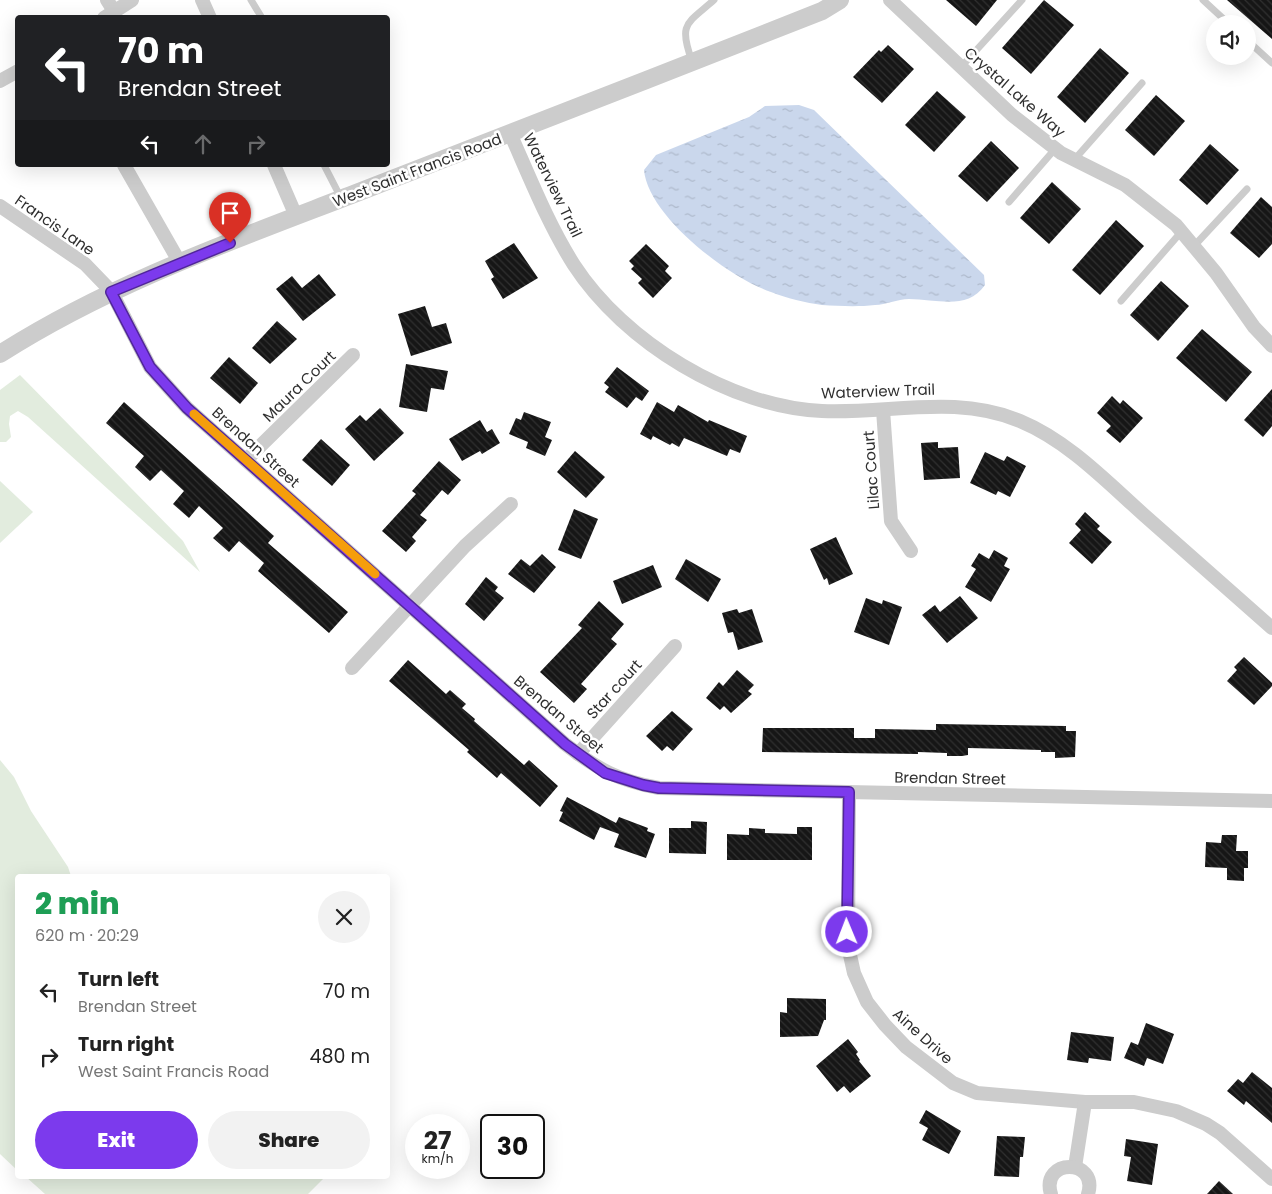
<!DOCTYPE html>
<html lang="en">
<head>
<meta charset="utf-8">
<style>
  :root { --surface:#fff; --page:#f2f2f2; --text:#222; --muted:#767676; --accent:#7c3aed }
  body { margin:0; font-family:Poppins,sans-serif; background:var(--page); color:var(--text); height:100vh; display:flex; flex-direction:column; font-size:19px; white-space:nowrap }
  * { box-sizing:border-box; margin:0 }
  p { font-size:16px; color:var(--muted) }
  .icon { flex:none; width:28px; height:28px; fill:none; stroke:currentColor; stroke-width:2; stroke-linecap:round; stroke-linejoin:round }
  .map { position:relative; flex:1; overflow:hidden }
  .drawer { position:absolute; left:15px; top:874px; width:375px; height:305px; display:flex; flex-direction:column; background:var(--surface); border-radius:5px; box-shadow:0 5px 20px #0002 }
  .drawer>* { flex:none }
  .guide { position:absolute; left:15px; top:15px; width:375px; height:152px; border-radius:5px; box-shadow:0 5px 20px #0002; background:#202124; color:#fff; overflow:hidden }
  .fabs { position:absolute; left:1206px; top:15px; display:grid; gap:10px }
  .fabs a { display:grid; place-items:center; width:50px; height:50px; border-radius:50%; background:var(--surface); box-shadow:0 5px 20px #0002; font-size:25px }
  .speed { position:absolute; left:405px; top:1114px; display:flex; gap:10px; font-size:25px; font-weight:700; text-align:center }
  .speed>* { display:grid; place-content:center; width:65px; height:65px; border-radius:50%; background:var(--surface); box-shadow:0 5px 20px #0002; line-height:1 }
  .speed small { font-size:12px; font-weight:400 }
  .speed .limit { border:2px solid #111; border-radius:8px; background:#fff; color:#111 }
  .pin { position:absolute; display:grid; place-items:center; width:42px; height:42px; color:#fff; margin:-51px -21px; border-radius:50% 50% 50% 0; rotate:-45deg; box-shadow:0 0 5px #0007 }
  .pin .icon { rotate:45deg }
  .me { position:absolute; width:55px; margin:-28px; rotate:359deg; stroke-linejoin:round; filter:drop-shadow(0 0 4px #0008) }
  .turn { display:flex; align-items:center; gap:18px; height:105px; padding:0 20px; font-size:22px }
  .turn .icon { width:65px; height:65px; stroke-width:2.5 }
  .turn b { display:block; font-size:35px; line-height:42px }
  .lanes { display:flex; align-items:center; height:48px; padding:0 20px; background:#0003; justify-content:center; gap:25px; direction:ltr }
  .lanes .off { opacity:.35 }
  .round { display:grid; place-items:center; flex:none; width:52px; height:52px; border-radius:26px; background:var(--page) }
  .head { display:flex; align-items:center; justify-content:space-between; height:85px; padding:0 20px }
  h1 { font-size:30px; font-weight:800; line-height:38px; color:#1e9e55 }
  .cta { display:flex; gap:10px; margin-top:auto; padding:10px 20px }
  .cta a { flex:1; height:58px; border-radius:30px; background:var(--accent); color:#fff; font-size:20px; font-weight:800; line-height:58px; text-align:center }
  .cta a+a { background:var(--page); color:var(--text) }
  ul { padding:0; list-style:none }
  li { display:flex; align-items:center; gap:15px; height:65px; padding:0 20px }
  li div { flex:1 }
  li b { display:block; font-size:19px }
  li em { font-style:normal }
  .map>svg:first-child { display:block }
  .grass { fill:#e2ecde }
  .water { fill:url(#water-ripples) }
  .building { fill:url(#building-back-hatch) }
  .lines { fill:none; stroke-linecap:round; stroke-linejoin:round }
  .service { stroke:#ccc; stroke-width:7 }
  .minor { stroke:#ccc; stroke-width:14 }
  .tertiary { stroke:#ccc; stroke-width:18 }
  .route-casing { stroke:#51269a; stroke-width:12 }
  .route { stroke:#7c3aed; stroke-width:9 }
  .slow { stroke:#f59e0b; stroke-width:9 }
  .labels { text-anchor:middle; dominant-baseline:central; stroke-width:5; stroke-linejoin:round; paint-order:stroke }
  .street-label { font-size:15px; fill:#2f2f2f; stroke:#fff }
</style>
</head>
<body>
<div class="map">
<svg width="1272" height="1194" viewBox="0 0 1272 1194">
  <defs>
    <pattern id="water-ripples" width="26" height="14" patternUnits="userSpaceOnUse" patternTransform="scale(1.25)"><rect width="26" height="14" fill="#cad7ec"/><path d="M2 4q2-2 4 0t4 0M15 11q2-2 4 0t4 0" fill="none" stroke="#aeb9cb"/></pattern>
    <pattern id="building-back-hatch" width="6" height="6" patternUnits="userSpaceOnUse" patternTransform="scale(1.25)"><rect width="6" height="6" fill="#161616"/><path d="M-1 5l2 2M0 0l6 6M5-1l2 2" fill="none" stroke="#303030"/></pattern>
  </defs>
  <rect width="100%" height="100%" fill="#fff"/>
  <g class="grass">
    <path d="M 20,375 L 183,541 L 200,572 L 28,417 L 18,411 L 10,416 L 9,424 L 11,437 L 6,442 L 0,442 L 0,390 Z"/>
    <path d="M 0,481 L 33,512 L 0,543 Z"/>
    <path d="M 0,760 L 14,777 L 31,811 L 68,867 L 71,876 L 18,876 L 17,1170 L 0,1154 Z"/>
    <path d="M 25,1176 L 326,1176 L 308,1194 L 45,1194 Z"/>
  </g>
  <path class="water" d="M 799,105 L 814,110 L 984,275 L 985,285 C 967,311 937,299 909,299 C 897,299 886,305 875,305 C 858,307 839,306 822,305 C 806,303 786,298 771,292 C 729,278 648,216 644,170 L 656,155 L 749,117 L 765,106 Z"/>
  <g class="building">
    <path d="M 946,0 L 997,0 L 976,26 Z"/>
    <path d="M 1044,0 L 1074,25 L 1031,74 L 1002,48 Z"/>
    <path d="M 1227,0 L 1272,0 L 1272,39 Z"/>
    <path d="M 888,45 L 914,69 L 882,103 L 853,77 L 879,50 L 881,52 Z"/>
    <path d="M 1100,48 L 1129,73 L 1085,123 L 1057,97 Z"/>
    <path d="M 937,91 L 966,117 L 934,152 L 905,125 Z"/>
    <path d="M 1156,95 L 1185,121 L 1154,156 L 1125,130 Z"/>
    <path d="M 991,141 L 1019,168 L 987,202 L 958,176 Z"/>
    <path d="M 1210,144 L 1239,170 L 1207,205 L 1179,180 Z"/>
    <path d="M 1052,182 L 1081,209 L 1049,244 L 1020,218 Z"/>
    <path d="M 1261,197 L 1272,207 L 1272,244 L 1259,258 L 1230,233 Z"/>
    <path d="M 1116,220 L 1144,246 L 1100,295 L 1072,270 Z"/>
    <path d="M 514,243 L 538,278 L 503,299 L 491,279 L 494,277 L 485,261 Z"/>
    <path d="M 646,244 L 669,266 L 665,271 L 672,278 L 653,298 L 638,283 L 642,279 L 631,269 L 634,266 L 629,261 Z"/>
    <path d="M 319,274 L 336,295 L 303,321 L 276,289 L 292,276 L 302,288 Z"/>
    <path d="M 1161,281 L 1189,306 L 1158,341 L 1130,315 Z"/>
    <path d="M 425,306 L 432,327 L 446,323 L 452,343 L 411,356 L 398,314 Z"/>
    <path d="M 277,321 L 297,339 L 270,364 L 252,348 Z"/>
    <path d="M 1202,329 L 1252,372 L 1226,402 L 1176,358 Z"/>
    <path d="M 229,357 L 258,383 L 240,404 L 210,378 Z"/>
    <path d="M 406,364 L 448,371 L 444,390 L 431,388 L 427,412 L 399,407 Z"/>
    <path d="M 617,367 L 649,391 L 642,401 L 636,397 L 627,408 L 605,392 L 609,387 L 604,383 Z"/>
    <path d="M 1272,389 L 1272,426 L 1263,437 L 1244,420 Z"/>
    <path d="M 1112,396 L 1120,404 L 1123,400 L 1143,418 L 1120,443 L 1106,431 L 1111,426 L 1097,413 Z"/>
    <path d="M 124,402 L 274,536 L 268,543 L 348,612 L 329,633 L 258,571 L 264,563 L 239,541 L 229,552 L 213,538 L 223,528 L 199,506 L 189,518 L 173,504 L 184,491 L 161,470 L 150,481 L 135,467 L 144,456 L 106,423 Z"/>
    <path d="M 657,402 L 674,412 L 678,405 L 708,422 L 709,420 L 747,436 L 740,453 L 730,449 L 727,456 L 684,438 L 679,447 L 672,443 L 670,445 L 653,436 L 651,440 L 640,434 Z"/>
    <path d="M 380,408 L 404,433 L 374,461 L 345,429 L 360,415 L 366,421 Z"/>
    <path d="M 524,412 L 551,422 L 545,437 L 552,440 L 545,456 L 526,448 L 528,442 L 509,434 L 516,418 L 521,420 Z"/>
    <path d="M 480,420 L 487,432 L 492,429 L 500,443 L 482,454 L 480,451 L 462,461 L 449,439 Z"/>
    <path d="M 321,439 L 350,465 L 332,486 L 302,460 Z"/>
    <path d="M 938,442 L 938,448 L 958,447 L 960,478 L 924,480 L 921,443 Z"/>
    <path d="M 575,451 L 605,477 L 586,498 L 557,472 Z"/>
    <path d="M 985,452 L 1004,461 L 1007,456 L 1026,466 L 1010,497 L 998,491 L 996,495 L 970,483 Z"/>
    <path d="M 439,461 L 461,480 L 448,495 L 442,490 L 420,515 L 427,520 L 412,537 L 416,541 L 406,552 L 382,531 L 416,494 L 412,491 Z"/>
    <path d="M 574,509 L 598,519 L 581,559 L 558,550 Z"/>
    <path d="M 1085,512 L 1100,526 L 1097,529 L 1112,542 L 1092,564 L 1069,543 L 1081,530 L 1075,524 Z"/>
    <path d="M 836,537 L 853,574 L 829,585 L 827,578 L 824,580 L 810,549 Z"/>
    <path d="M 994,550 L 1008,558 L 1004,566 L 1010,569 L 991,602 L 965,587 L 976,569 L 971,566 L 979,553 L 989,559 Z"/>
    <path d="M 542,554 L 556,567 L 534,593 L 508,574 L 521,559 L 530,566 Z"/>
    <path d="M 686,559 L 721,579 L 708,602 L 675,579 Z"/>
    <path d="M 653,565 L 662,587 L 622,604 L 613,581 Z"/>
    <path d="M 486,577 L 498,587 L 495,591 L 504,598 L 484,621 L 465,604 Z"/>
    <path d="M 960,596 L 978,618 L 947,643 L 922,615 L 935,605 L 940,612 Z"/>
    <path d="M 866,598 L 882,604 L 883,600 L 902,607 L 889,645 L 854,632 Z"/>
    <path d="M 599,601 L 624,624 L 611,639 L 617,644 L 581,684 L 587,689 L 574,703 L 540,672 L 582,628 L 578,625 Z"/>
    <path d="M 737,609 L 739,613 L 752,609 L 763,642 L 738,650 L 733,632 L 728,633 L 722,613 Z"/>
    <path d="M 1244,657 L 1272,683 L 1272,686 L 1254,705 L 1227,681 L 1237,670 L 1234,667 Z"/>
    <path d="M 408,660 L 446,694 L 450,690 L 466,704 L 462,708 L 475,719 L 474,721 L 524,765 L 529,760 L 558,786 L 540,807 L 501,773 L 497,778 L 467,752 L 469,750 L 389,681 Z"/>
    <path d="M 737,670 L 754,685 L 748,691 L 752,694 L 731,713 L 724,706 L 720,710 L 706,698 L 719,682 L 723,686 Z"/>
    <path d="M 672,711 L 693,729 L 673,751 L 667,746 L 662,751 L 646,736 Z"/>
    <path d="M 936,724 L 1066,726 L 1066,731 L 1076,731 L 1075,757 L 1055,758 L 1055,752 L 1041,752 L 1041,750 L 968,748 L 968,755 L 962,756 L 947,756 L 947,753 L 918,752 L 918,754 L 762,752 L 763,728 L 854,728 L 854,738 L 875,738 L 875,729 L 936,730 Z"/>
    <path d="M 567,797 L 616,823 L 619,817 L 648,828 L 647,831 L 655,834 L 646,858 L 614,847 L 619,834 L 600,827 L 594,840 L 559,821 L 563,812 L 560,811 Z"/>
    <path d="M 691,821 L 707,822 L 706,854 L 669,853 L 669,828 L 691,828 Z"/>
    <path d="M 797,827 L 812,827 L 812,860 L 727,860 L 727,834 L 749,835 L 749,828 L 765,829 L 765,833 L 797,834 Z"/>
    <path d="M 1222,835 L 1237,835 L 1236,851 L 1248,851 L 1248,868 L 1244,868 L 1244,881 L 1227,880 L 1227,868 L 1205,867 L 1206,842 L 1221,843 Z"/>
    <path d="M 787,998 L 826,999 L 826,1020 L 824,1020 L 818,1036 L 780,1037 L 780,1012 L 787,1013 Z"/>
    <path d="M 1146,1023 L 1174,1034 L 1163,1064 L 1147,1058 L 1144,1066 L 1124,1058 L 1131,1042 L 1138,1045 Z"/>
    <path d="M 1071,1032 L 1114,1037 L 1111,1061 L 1089,1058 L 1088,1063 L 1067,1060 Z"/>
    <path d="M 848,1039 L 858,1052 L 856,1054 L 860,1060 L 859,1061 L 871,1076 L 850,1093 L 844,1086 L 837,1092 L 816,1066 Z"/>
    <path d="M 1252,1072 L 1272,1088 L 1272,1123 L 1246,1101 L 1244,1105 L 1227,1091 L 1238,1079 L 1243,1083 Z"/>
    <path d="M 926,1110 L 961,1131 L 949,1154 L 922,1140 L 928,1128 L 919,1123 Z"/>
    <path d="M 997,1136 L 1025,1137 L 1023,1157 L 1020,1157 L 1019,1177 L 994,1176 Z"/>
    <path d="M 1126,1139 L 1158,1144 L 1152,1185 L 1127,1181 L 1131,1157 L 1124,1156 Z"/>
    <path d="M 1219,1181 L 1233,1194 L 1207,1194 Z"/>
  </g>
  <g class="lines">
    <g class="service">
      <path d="M 251,0 L 262,18"/>
      <path d="M 1203,0 L 1229,24"/>
      <path d="M 1248,41 L 1272,63"/>
      <path d="M 692,61 C 678,23 687,24 714,0"/>
      <path d="M 961,67 L 1022,0"/>
      <path d="M 1074,160 L 1142,83"/>
      <path d="M 324,165 L 341,198"/>
      <path d="M 1009,202 L 1055,149"/>
      <path d="M 1194,246 L 1247,189"/>
      <path d="M 1121,301 L 1182,231"/>
    </g>
    <g class="minor">
      <path d="M 107,0 L 114,11"/>
      <path d="M 202,0 L 210,18"/>
      <path d="M 890,0 L 1012,115 L 1061,153 L 1125,185 L 1176,225 L 1216,273 L 1254,327 L 1272,346"/>
      <path d="M 104,18 L 132,0"/>
      <path d="M 0,81 L 18,71"/>
      <path d="M 510,133 C 530,178 548,224 574,265 C 624,342 730,407 822,411 C 890,414 955,394 1020,421 C 1068,441 1106,481 1144,515 C 1187,553 1229,590 1272,628"/>
      <path d="M 124,165 L 180,263"/>
      <path d="M 274,165 L 296,216"/>
      <path d="M 0,206 L 85,264 L 111,291 L 150,367 L 187,408 L 565,744 C 597,769 619,781 659,788 L 1272,801"/>
      <path d="M 883,410 L 891,521 L 911,551"/>
      <path d="M 246,460 L 353,355"/>
      <path d="M 352,668 L 465,546 L 511,504"/>
      <path d="M 578,754 L 675,646"/>
      <path d="M 849,792 L 848,946 L 854,973 L 867,1002 L 885,1025 L 906,1047 L 953,1083 L 977,1093 L 1085,1102 L 1134,1102 L 1176,1111 L 1206,1124 L 1220,1133 L 1272,1179"/>
      <path d="M 1075,1167 L 1085,1102"/>
      <path d="M 1051,1194 C 1040,1158 1099,1158 1088,1194"/>
    </g>
    <path class="tertiary" d="M 0,354 C 111,283 237,239 359,192 C 513,132 668,72 822,11 L 840,0"/>
  </g>
  <g class="lines">
    <defs>
      <path id="route" d="M 230,243 L 111,292 L 150,367 L 187,408 L 565,744 L 605,773 L 643,785 L 659,788 L 849,792 L 847,932"/>
    </defs>
    <use href="#route" class="route-casing"/>
    <use href="#route" class="route"/>
    <path class="slow" d="M 194,414 L 375,574"/>
  </g>
  <g class="labels">
    <g class="street-label">
      <text transform="translate(1015 92) rotate(41)">Crystal Lake Way</text>
      <text transform="translate(417 170) rotate(-21)">West Saint Francis Road</text>
      <text transform="translate(553 185) rotate(64)">Waterview Trail</text>
      <text transform="translate(55 225) rotate(35)">Francis Lane</text>
      <text transform="translate(299 386) rotate(-44)">Maura Court</text>
      <text transform="translate(878 391) rotate(-2)">Waterview Trail</text>
      <text transform="translate(256 447) rotate(42)">Brendan Street</text>
      <text transform="translate(871 470) rotate(-94)">Lilac Court</text>
      <text transform="translate(614 689) rotate(-48)">Star court</text>
      <text transform="translate(559 714) rotate(40)">Brendan Street</text>
      <text transform="translate(950 778) rotate(1)">Brendan Street</text>
      <text transform="translate(923 1036) rotate(42)">Aine Drive</text>
    </g>
  </g>
</svg>
<div class="fabs">
<a><svg class="icon" aria-label="sound" viewBox="0 0 24 24"><path d="M4 9h4l5-4v14l-5-4H4zM17 9q2 3 0 6"/></svg></a>
</div>
<div class="speed"><div>27<small>km/h</small></div><div class="limit">30</div></div>
<div class="pin" style="left:230px;top:243px;background:#d93025"><svg class="icon" aria-label="arrive" viewBox="0 0 24 24"><path d="M6 21V4h12l-3 4 3 4H6"/></svg></div>
<svg class="me" style="left:847px;top:932px" viewBox="-20 -20 40 40"><circle r="17" fill="#7c3aed" stroke="#fff" stroke-width="3"/><path d="M0-11L8 9 0 5-8 9z" fill="#fff"/></svg>
<div class="guide">
<div class="turn"><svg class="icon" aria-label="left" viewBox="0 0 24 24"><path d="M17 20v-9H6M10 6l-5 5 5 5"/></svg><div><b>70 m</b>Brendan Street</div></div>
<div class="lanes"><svg class="icon" aria-label="left" viewBox="0 0 24 24"><path d="M17 20v-9H6M10 6l-5 5 5 5"/></svg><svg class="icon off" aria-label="ahead" viewBox="0 0 24 24"><path d="M12 20V5M6 11l6-6 6 6"/></svg><svg class="icon off" aria-label="right" viewBox="0 0 24 24"><path d="M7 20v-9h11M14 6l5 5-5 5"/></svg></div>
</div>
<section class="drawer">
<div class="head"><div><h1>2 min</h1><p>620 m · 20:29</p></div><a class="round"><svg class="icon" aria-label="close" viewBox="0 0 24 24"><path d="M6 6l12 12M18 6L6 18"/></svg></a></div>
<ul>
<li><svg class="icon" aria-label="left" viewBox="0 0 24 24"><path d="M17 20v-9H6M10 6l-5 5 5 5"/></svg><div><b>Turn left</b><p>Brendan Street</p></div><em>70 m</em></li>
<li><svg class="icon" aria-label="right" viewBox="0 0 24 24"><path d="M7 20v-9h11M14 6l5 5-5 5"/></svg><div><b>Turn right</b><p>West Saint Francis Road</p></div><em>480 m</em></li>
</ul>
<div class="cta"><a>Exit</a><a>Share</a></div>
</section>
</div>
</body>
</html>
